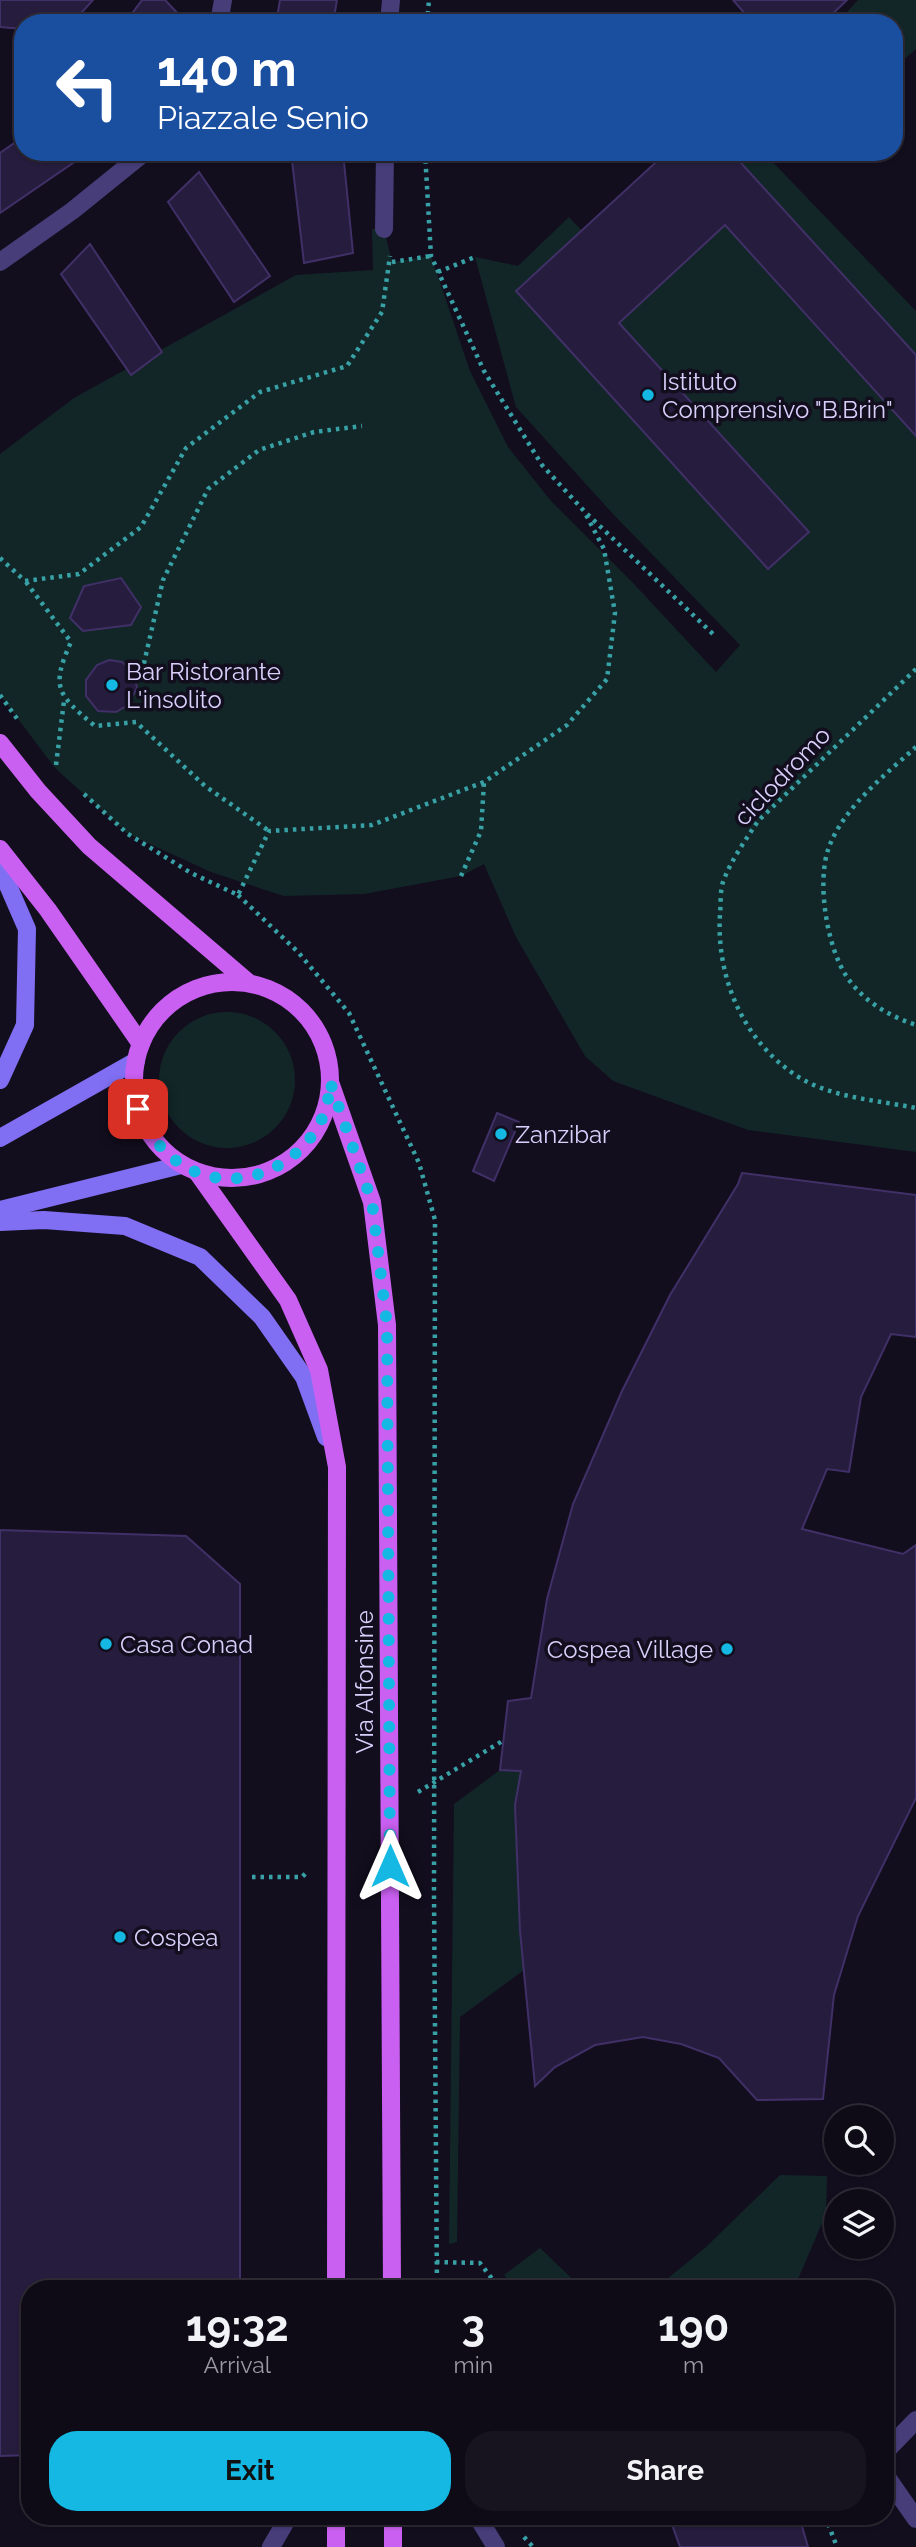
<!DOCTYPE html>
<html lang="en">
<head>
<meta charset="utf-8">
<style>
  :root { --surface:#0e0a16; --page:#17131f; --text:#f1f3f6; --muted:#9b9aa1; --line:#2e2b35; --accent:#14b8e2 }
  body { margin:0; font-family:Raleway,sans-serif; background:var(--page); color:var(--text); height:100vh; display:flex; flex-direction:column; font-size:26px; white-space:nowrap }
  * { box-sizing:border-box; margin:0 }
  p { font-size:23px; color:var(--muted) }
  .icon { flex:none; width:38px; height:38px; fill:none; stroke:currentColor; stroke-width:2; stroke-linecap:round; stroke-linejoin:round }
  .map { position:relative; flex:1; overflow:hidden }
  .side { position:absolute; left:21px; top:2280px; width:873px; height:245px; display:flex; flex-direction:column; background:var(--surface); border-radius:28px; box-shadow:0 2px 5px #0004,0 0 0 2px var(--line) }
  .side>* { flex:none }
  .banner { position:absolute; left:14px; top:14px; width:889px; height:147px; border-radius:28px; box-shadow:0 2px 5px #0004,0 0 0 2px var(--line); background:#1a4fa0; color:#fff; overflow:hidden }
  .controls { position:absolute; left:824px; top:2105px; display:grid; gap:14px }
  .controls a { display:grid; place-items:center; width:70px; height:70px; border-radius:50%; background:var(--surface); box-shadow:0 2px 5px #0004,0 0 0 2px var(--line); font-size:35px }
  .pin { position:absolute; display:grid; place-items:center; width:60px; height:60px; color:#fff; margin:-30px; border-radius:14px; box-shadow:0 4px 10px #0006 }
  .me { position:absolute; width:77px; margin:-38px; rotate:0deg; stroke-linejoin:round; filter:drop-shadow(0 0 5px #0008) }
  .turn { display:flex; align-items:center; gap:24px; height:147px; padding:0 28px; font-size:32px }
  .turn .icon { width:91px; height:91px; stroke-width:2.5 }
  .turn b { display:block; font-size:49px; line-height:60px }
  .eta { display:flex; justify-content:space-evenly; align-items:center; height:119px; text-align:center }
  .eta b { font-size:42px; font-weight:700; line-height:49px }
  .action { display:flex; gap:14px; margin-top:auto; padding:14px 28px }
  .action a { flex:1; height:80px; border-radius:28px; background:var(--accent); color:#111; font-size:28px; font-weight:700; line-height:80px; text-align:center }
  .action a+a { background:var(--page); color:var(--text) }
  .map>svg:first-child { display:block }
  .green { fill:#122627 }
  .building { fill:#261c3d; stroke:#413067; stroke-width:2 }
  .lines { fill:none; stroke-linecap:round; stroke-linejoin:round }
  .path { stroke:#38a1a6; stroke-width:4.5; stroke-dasharray:3.5 5; stroke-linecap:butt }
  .service { stroke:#463d79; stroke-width:18 }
  .minor { stroke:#463d79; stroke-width:18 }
  .secondary { stroke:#806ff3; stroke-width:18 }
  .primary { stroke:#ca60f1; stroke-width:18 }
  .route { stroke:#14b8e2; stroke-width:12; stroke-dasharray:0 21.6 }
  .poi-dot { fill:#14b8e2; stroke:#120e1e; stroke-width:2.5 }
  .labels { text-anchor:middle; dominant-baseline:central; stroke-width:7; stroke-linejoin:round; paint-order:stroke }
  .poi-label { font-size:24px; fill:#d9cffb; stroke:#120e1e; text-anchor:start }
  .street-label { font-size:24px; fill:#d9cffb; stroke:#120e1e }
</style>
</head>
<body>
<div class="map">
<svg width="916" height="2547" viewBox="0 0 916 2547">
  <rect width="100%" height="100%" fill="#120e1e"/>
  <g class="green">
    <path d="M 858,0 L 916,0 L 916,49 L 894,68 L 894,23 L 856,23 L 847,12 Z"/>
    <path d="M 731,152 L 763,152 L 916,311 L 916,355 Z"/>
    <path d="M 569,217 L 582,231 L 516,291 L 768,568 L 809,531 L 619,323 L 725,225 L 916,435 L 916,1152 L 748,1130 L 613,1081 L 585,1056 L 516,937 L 484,864 L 461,876 L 364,894 L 284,896 L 211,872 L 128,834 L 55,768 L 0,695 L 0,454 L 74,398 L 296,275 L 373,270 L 372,229 L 384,229 L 392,262 L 431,256 L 470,371 L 508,447 L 551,501 L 634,584 L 716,672 L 740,645 L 614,515 L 516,407 L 475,257 L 518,266 Z"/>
    <circle cx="227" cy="1080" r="68"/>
    <path d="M 500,1770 L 521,1771 L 515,1805 L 524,1970 L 460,2017 L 457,2242 L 449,2244 L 454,1804 Z"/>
    <path d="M 780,2175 L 827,2176 L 826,2214 L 798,2279 L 786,2289 L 655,2289 L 706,2247 Z"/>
    <path d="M 540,2248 L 583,2289 L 515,2289 L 504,2275 Z"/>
  </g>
  <g class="building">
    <path d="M 0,0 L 93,0 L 72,23 L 23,23 L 23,29 L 0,27 Z"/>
    <path d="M 142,0 L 165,0 L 187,23 L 125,23 Z"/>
    <path d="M 280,0 L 337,0 L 333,23 L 276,23 Z"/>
    <path d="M 733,0 L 847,0 L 823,23 L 753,23 Z"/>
    <path d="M 23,137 L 23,152 L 89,152 L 0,213 L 0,153 Z"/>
    <path d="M 291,152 L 343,152 L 353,253 L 304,263 Z"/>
    <path d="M 667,152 L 731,152 L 916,355 L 916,436 L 725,225 L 619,323 L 809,532 L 768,569 L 516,291 Z"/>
    <path d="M 199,172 L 270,276 L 234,302 L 168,202 Z"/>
    <path d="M 90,244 L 162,352 L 131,375 L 61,274 Z"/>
    <path d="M 121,578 L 141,607 L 131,625 L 83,631 L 70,618 L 84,586 Z"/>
    <path d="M 109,660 L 122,662 L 134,673 L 137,688 L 128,705 L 116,712 L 98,711 L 86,696 L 86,680 L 97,665 Z"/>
    <path d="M 497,1113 L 519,1122 L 494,1181 L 473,1171 Z"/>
    <path d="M 742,1173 L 916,1195 L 916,1337 L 891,1334 L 861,1397 L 849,1472 L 827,1469 L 802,1529 L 903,1554 L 916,1545 L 916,1798 L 858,1916 L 834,1995 L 823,2099 L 757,2100 L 719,2058 L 681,2044 L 643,2037 L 595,2045 L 555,2067 L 535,2086 L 520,1931 L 515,1805 L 521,1771 L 500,1770 L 508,1701 L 531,1698 L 547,1599 L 573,1504 L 622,1391 L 670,1295 L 738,1184 Z"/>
    <path d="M 0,1530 L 186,1536 L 240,1584 L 240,2289 L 30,2289 L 30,2455 L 0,2456 Z"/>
    <path d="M 669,2516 L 799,2516 L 808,2547 L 680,2547 Z"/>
  </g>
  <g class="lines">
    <g class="path">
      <path d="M 427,23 L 429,0"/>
      <path d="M 425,152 L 431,256 L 484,371 L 542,465 L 584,511 L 713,634"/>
      <path d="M 392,262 L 431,256"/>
      <path d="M 438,272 L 475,257"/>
      <path d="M 0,558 L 25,581 L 79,574 L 141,527 L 186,448 L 260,392 L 347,366 L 382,312 L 390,256"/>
      <path d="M 26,582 L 71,642 C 50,688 58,695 95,726 L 136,722 L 205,786 L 269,831"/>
      <path d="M 916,669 L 758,821 C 745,841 731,860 723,882 C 720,891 721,904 720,914 C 716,977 743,1041 797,1076 C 831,1098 877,1100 916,1108"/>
      <path d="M 142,672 L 163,580 L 208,489 L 259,450 L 314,432 L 362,426"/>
      <path d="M 0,695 L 18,720"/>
      <path d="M 916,747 C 885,775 844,807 829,847 C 816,881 827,948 847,977 C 863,1001 889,1016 916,1025"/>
      <path d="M 56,765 L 64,701"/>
      <path d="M 84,794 L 128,834 L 191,873 L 238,895 L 269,831 L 372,825 L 484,782 L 567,725 L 607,679 L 615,613 L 604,549 L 584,511"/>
      <path d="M 461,876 L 481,831 L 484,782"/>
      <path d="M 238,895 L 298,952 L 349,1013 L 419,1163 L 435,1220 L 434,1895 L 437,2289"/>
      <path d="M 418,1792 L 504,1740"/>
      <path d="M 252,1877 L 302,1877 L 308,1871"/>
      <path d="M 436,2262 L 480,2263 L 500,2289"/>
      <path d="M 825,2516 L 837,2547"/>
      <path d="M 524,2537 L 533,2547"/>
    </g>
    <g class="service">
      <path d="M 886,2451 L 916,2420"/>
      <path d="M 886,2476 L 916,2519"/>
    </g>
    <g class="minor">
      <path d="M 219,23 L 223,0"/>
      <path d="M 389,23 L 391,0"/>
      <path d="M 384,229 L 385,152"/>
      <path d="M 0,262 L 72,211 L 145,152"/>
      <path d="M 477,2516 L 496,2547"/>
      <path d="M 271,2547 L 289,2516"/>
    </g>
    <g class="secondary">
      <path d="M 0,867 L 27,929 L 25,1025 L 0,1080"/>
      <path d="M 0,1138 L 136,1061"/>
      <path d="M 0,1210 L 181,1165"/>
      <path d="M 0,1222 L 44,1220 L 125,1226 L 200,1257 L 262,1317 L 304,1377 L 326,1437"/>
    </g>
    <g class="primary">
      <path d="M 0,743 L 38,791 L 89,846 L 249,983"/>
      <path d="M 0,849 L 48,910 L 141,1044"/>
      <circle cx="232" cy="1080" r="98"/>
      <path d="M 330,1082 L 372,1202 L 387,1325 L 392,2289"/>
      <path d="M 197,1172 L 288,1300 L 319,1370 L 337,1467 L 336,2289"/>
      <path d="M 336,2516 L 336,2547"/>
      <path d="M 393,2516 L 393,2547"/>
    </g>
  </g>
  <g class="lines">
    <path class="route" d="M 138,1109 C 148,1131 160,1151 181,1164 C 232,1198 302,1169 324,1114 C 328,1105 329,1093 330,1082 L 372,1202 L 387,1325 L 390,1866"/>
  </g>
  <g class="poi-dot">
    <circle cx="648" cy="395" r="7"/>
    <circle cx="112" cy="685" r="7"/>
    <circle cx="501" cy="1134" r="7"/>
    <circle cx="106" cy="1644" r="7"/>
    <circle cx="727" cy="1649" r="7"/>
    <circle cx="120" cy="1937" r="7"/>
  </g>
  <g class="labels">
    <g class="poi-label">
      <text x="662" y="381">Istituto<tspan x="662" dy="28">Comprensivo "B.Brin"</tspan></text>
      <text x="126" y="671">Bar Ristorante<tspan x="126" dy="28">L'insolito</tspan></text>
      <text x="515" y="1134">Zanzibar</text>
      <text x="120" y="1644">Casa Conad</text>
      <text x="713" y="1649" text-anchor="end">Cospea Village</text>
      <text x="134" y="1937">Cospea</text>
    </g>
    <g class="street-label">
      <text transform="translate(782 776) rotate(-46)">ciclodromo</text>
      <text transform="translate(364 1682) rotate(-90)">Via Alfonsine</text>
    </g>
  </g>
</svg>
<div class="controls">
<a><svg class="icon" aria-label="search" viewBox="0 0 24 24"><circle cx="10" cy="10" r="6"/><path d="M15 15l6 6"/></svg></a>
<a><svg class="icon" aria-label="layers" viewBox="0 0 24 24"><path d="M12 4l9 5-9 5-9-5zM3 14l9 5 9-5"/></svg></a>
</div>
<div class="pin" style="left:138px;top:1109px;background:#d93025"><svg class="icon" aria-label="arrive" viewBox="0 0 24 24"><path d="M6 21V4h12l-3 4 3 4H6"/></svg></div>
<svg class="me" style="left:390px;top:1866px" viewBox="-20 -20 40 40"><path d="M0-17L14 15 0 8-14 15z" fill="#14b8e2" stroke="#fff" stroke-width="4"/></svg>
<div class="banner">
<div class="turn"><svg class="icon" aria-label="left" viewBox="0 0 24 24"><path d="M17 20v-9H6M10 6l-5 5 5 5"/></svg><div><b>140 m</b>Piazzale Senio</div></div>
</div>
<section class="side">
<div class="eta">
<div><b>19:32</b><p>Arrival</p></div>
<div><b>3</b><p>min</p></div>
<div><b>190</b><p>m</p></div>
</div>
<div class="action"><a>Exit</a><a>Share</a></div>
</section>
</div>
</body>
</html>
